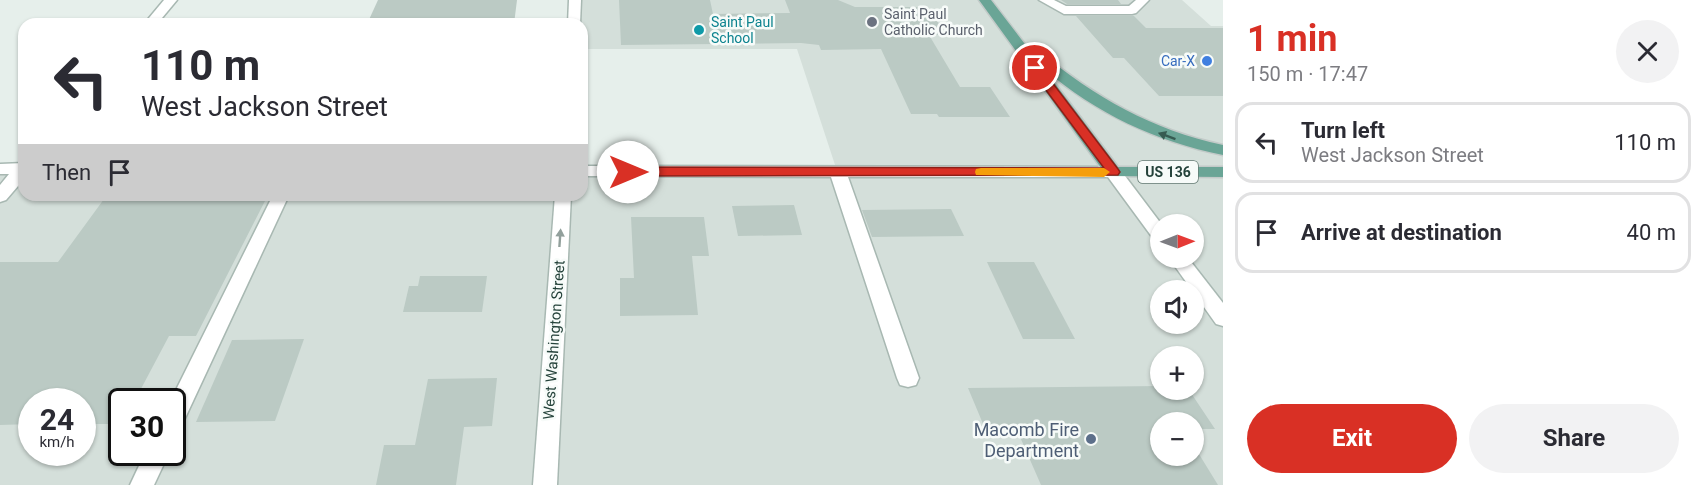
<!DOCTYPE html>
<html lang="en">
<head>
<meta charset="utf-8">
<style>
  :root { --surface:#fff; --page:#f2f2f3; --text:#2b2b33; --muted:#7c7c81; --line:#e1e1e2; --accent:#d93025 }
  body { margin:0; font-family:Roboto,sans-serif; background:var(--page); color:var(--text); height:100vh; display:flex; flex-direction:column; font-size:22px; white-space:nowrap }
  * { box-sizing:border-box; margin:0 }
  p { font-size:20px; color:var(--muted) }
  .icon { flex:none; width:33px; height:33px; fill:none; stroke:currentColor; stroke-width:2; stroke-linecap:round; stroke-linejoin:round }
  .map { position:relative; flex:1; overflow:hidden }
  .side { display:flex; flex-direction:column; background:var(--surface); width:480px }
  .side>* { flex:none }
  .top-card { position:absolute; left:18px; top:18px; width:570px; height:183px; border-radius:18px; box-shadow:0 2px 4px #0004; background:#fff; color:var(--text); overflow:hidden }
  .needle { width:39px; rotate:89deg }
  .tools { position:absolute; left:1150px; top:214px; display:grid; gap:12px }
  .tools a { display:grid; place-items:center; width:54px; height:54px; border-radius:50%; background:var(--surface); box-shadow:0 2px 4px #0004; font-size:30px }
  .speed { position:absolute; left:18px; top:388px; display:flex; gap:12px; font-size:30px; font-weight:700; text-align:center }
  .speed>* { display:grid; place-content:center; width:78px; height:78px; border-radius:50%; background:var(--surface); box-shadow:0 2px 4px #0004; line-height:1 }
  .speed small { font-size:15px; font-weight:400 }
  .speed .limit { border:3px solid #111; border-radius:9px; background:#fff; color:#111 }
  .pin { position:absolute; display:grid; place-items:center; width:51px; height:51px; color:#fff; margin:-26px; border:3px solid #fff; border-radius:50%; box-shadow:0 2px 6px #0007 }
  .me { position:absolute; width:66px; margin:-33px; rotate:90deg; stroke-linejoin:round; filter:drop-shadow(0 0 4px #0008) }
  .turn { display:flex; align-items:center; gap:21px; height:126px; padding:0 24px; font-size:27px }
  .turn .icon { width:78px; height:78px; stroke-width:2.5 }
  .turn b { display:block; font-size:42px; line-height:51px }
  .then { display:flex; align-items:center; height:57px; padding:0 24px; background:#0003; gap:12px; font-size:22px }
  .round { display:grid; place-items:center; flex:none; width:63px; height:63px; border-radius:32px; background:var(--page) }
  .head { display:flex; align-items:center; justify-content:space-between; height:102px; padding:0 24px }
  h1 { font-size:36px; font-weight:700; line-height:45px; color:var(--accent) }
  .cta { display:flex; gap:12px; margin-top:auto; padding:12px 24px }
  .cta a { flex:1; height:69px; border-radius:36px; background:var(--accent); color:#fff; font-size:24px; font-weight:700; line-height:69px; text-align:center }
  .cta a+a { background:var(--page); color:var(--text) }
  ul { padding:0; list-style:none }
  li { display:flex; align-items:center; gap:18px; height:81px; margin:0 12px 9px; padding:0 12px; border:3px solid var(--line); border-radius:18px }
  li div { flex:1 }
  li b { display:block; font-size:22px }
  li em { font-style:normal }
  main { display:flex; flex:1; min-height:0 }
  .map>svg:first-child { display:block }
  .built { fill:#d4dfda; fill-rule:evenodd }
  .building { fill:#bbcac4 }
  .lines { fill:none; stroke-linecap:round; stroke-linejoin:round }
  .minor-casing { stroke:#a8b8b2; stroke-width:3 }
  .major-casing { stroke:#c2cac8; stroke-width:3 }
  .minor { fill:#fff; fill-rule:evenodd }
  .major { fill:#6aa596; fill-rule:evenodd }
  .oneway { fill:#365b51 }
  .oneway2 { fill:#92a09c }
  .route { fill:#d93025; stroke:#8d1f18; stroke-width:1.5 }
  .slow { fill:#f59e0b }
  .worship-dot { fill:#6b7280; stroke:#f7fbf9; stroke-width:2 }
  .culture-dot { fill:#0f9aa8; stroke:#f7fbf9; stroke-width:2 }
  .shop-dot { fill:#3f7fe0; stroke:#f7fbf9; stroke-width:2 }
  .service-dot { fill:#5c6f8a; stroke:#f7fbf9; stroke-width:2 }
  .labels { text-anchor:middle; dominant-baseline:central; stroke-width:5; stroke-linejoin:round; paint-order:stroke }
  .far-worship-label { font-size:14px; fill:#5b616d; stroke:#f7fbf9; text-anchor:start }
  .far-culture-label { font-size:14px; fill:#0d838f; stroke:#f7fbf9; text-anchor:start }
  .far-shop-label { font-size:14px; fill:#366cbe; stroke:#f7fbf9; text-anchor:end }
  .shield { fill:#f7fbf9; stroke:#637a73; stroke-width:1.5 }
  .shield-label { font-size:14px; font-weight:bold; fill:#24423a }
  .street-label { font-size:15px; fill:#24423a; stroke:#f7fbf9 }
  .near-service-label { font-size:18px; fill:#4e5e75; stroke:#f7fbf9; text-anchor:end }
</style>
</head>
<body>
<main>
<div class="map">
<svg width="1223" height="485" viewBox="0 0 1223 485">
  <rect width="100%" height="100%" fill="#e6efeb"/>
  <path class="built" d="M 575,0 L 1182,0 L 1211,26 L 1223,26 L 1223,485 L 0,485 L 0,169 L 24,169 L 24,195 L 582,195 L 582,171 L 837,171 L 797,49 L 582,49 L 582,24 L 574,24 ZM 1161,225 L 1194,225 L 1194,258 L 1161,258 ZM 1161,291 L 1194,291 L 1194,324 L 1161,324 ZM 1161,357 L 1194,357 L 1194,390 L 1161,390 ZM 32,402 L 82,402 L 82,453 L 32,453 ZM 122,402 L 172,402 L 172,453 L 122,453 ZM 1161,423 L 1194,423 L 1194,456 L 1161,456 Z"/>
  <g class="building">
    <path d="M 378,0 L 517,0 L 514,24 L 367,24 Z"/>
    <path d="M 619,0 L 710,0 L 713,14 L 790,13 L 785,0 L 838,0 L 855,7 L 928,7 L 946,35 L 929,35 L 960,87 L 990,87 L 1010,117 L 939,117 L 937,114 L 911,114 L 881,49 L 821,50 L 819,45 L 801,43 L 621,45 Z"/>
    <path d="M 1061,0 L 1118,0 L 1121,4 L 1067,4 Z"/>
    <path d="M 1076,16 L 1134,16 L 1146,28 L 1223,28 L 1223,96 L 1159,96 L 1124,58 L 1113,58 Z"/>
    <path d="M 104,199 L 266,199 L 196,336 L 169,336 L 134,402 L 122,402 L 122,424 L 82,424 L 82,402 L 32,402 L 32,424 L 0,425 L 0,262 L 58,262 Z"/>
    <path d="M 794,205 L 802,235 L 738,236 L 732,206 Z"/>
    <path d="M 951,209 L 964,236 L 872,237 L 862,210 Z"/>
    <path d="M 631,217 L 704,217 L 709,256 L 692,256 L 698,315 L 620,316 L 620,278 L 634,278 Z"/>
    <path d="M 987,262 L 1034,262 L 1075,339 L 1023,339 Z"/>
    <path d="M 420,276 L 487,276 L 482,312 L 403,312 L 409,286 L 418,286 Z"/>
    <path d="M 304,339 L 275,421 L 196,422 L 232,340 Z"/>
    <path d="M 497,378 L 492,426 L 464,427 L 456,485 L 376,485 L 384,445 L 415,445 L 428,379 Z"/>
    <path d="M 1161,386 L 1161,390 L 1189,390 L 1215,429 L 1194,429 L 1194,423 L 1161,423 L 1161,456 L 1194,456 L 1194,446 L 1218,485 L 1041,485 L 1017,430 L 986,431 L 968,388 Z"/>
  </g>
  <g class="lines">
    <defs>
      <g id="minor">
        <path d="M 164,0 L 177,0 L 157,24 L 144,24 Z"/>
        <path d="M 569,0 L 581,0 L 580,24 L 568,24 Z"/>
        <path d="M 1039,0 L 1054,0 L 1066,6 L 1129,6 L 1136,0 L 1149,0 L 1136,13 L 1132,14 L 1064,14 Z"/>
        <path d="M 24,163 L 24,179 L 6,200 L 0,202 L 0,185 L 9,174 L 0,174 L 0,164 Z"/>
        <path d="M 582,166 L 1113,167 L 1119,168 L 1162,225 L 1161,243 L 1155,241 L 1108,177 L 848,177 L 919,378 L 916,385 L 908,387 L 900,385 L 897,378 L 831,177 L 582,176 Z"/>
        <path d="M 273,195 L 289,195 L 180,429 L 172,432 L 172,402 L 170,402 Z"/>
        <path d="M 555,195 L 571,195 L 557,485 L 533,485 Z"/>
        <path d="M 1169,258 L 1188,258 L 1223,303 L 1223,326 L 1216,324 Z"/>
        <path d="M 145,453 L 169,453 L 154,485 L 130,485 Z"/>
      </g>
      <path id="major" d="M 979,0 L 991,0 L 1031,52 L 1040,52 C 1095,97 1152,130 1223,145 L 1223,155 C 1155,141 1097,114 1044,69 L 1118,167 L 1223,167 L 1223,177 L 1107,176 Z"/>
    </defs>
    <use href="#minor" class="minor-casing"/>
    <use href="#major" class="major-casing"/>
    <use href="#minor" class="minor"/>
    <use href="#major" class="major"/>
  </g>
  <defs><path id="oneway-solid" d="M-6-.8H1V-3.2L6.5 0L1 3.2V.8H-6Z" transform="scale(1.5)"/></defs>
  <use class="oneway" href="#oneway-solid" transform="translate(1167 136) rotate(-160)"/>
  <use class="oneway2" href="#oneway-solid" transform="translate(560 238) rotate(-86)"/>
  <path class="route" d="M 1031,65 L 1039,65 L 1118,169 L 1120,172 L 1118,175 L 628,176 L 622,172 L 628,167 L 1104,168 L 1031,70 Z"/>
  <path class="slow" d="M 981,168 L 1104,168 L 1110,172 L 1104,177 L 976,175 L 975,172 L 976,169 Z"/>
  <circle class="worship-dot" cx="872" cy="22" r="6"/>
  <circle class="culture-dot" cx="699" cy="30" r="6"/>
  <circle class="shop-dot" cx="1207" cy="61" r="6"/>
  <circle class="service-dot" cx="1091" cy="439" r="6"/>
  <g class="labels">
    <g class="far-worship-label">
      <text x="884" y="14">Saint Paul<tspan x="884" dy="16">Catholic Church</tspan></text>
    </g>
    <g class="far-culture-label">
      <text x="711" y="22">Saint Paul<tspan x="711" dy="16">School</tspan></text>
    </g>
    <g class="far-shop-label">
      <text x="1195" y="61">Car-X</text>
    </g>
    <rect class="shield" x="1138" y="161" width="60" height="22" rx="4.5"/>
    <g class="shield-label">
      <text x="1168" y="172">US 136</text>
    </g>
    <g class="street-label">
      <text transform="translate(554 340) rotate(-86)">West Washington Street</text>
    </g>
    <g class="near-service-label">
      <text x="1079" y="429">Macomb Fire<tspan x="1079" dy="21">Department</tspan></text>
    </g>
  </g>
</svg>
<div class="tools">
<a><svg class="needle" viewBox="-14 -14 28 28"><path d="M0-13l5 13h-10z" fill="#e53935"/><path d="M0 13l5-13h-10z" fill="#7c7c81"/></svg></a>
<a><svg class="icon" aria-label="sound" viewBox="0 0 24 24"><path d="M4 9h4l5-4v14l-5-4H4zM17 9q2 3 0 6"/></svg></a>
<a>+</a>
<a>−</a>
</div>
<div class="speed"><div>24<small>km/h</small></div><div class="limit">30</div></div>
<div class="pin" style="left:1035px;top:68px;background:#d93025"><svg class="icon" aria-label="arrive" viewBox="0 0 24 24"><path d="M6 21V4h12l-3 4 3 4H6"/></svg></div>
<svg class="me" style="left:628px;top:172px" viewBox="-20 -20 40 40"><circle r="19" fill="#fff"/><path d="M0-13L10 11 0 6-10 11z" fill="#d93025"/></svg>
<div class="top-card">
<div class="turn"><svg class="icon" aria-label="left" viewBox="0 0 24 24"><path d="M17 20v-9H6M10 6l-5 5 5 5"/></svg><div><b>110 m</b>West Jackson Street</div></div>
<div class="then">Then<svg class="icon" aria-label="arrive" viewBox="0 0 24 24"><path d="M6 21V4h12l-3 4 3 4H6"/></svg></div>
</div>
</div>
<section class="side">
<div class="head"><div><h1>1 min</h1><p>150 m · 17:47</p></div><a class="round"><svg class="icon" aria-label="close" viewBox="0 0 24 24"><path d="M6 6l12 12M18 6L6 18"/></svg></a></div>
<ul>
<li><svg class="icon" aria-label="left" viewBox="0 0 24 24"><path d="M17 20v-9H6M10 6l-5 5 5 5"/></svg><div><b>Turn left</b><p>West Jackson Street</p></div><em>110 m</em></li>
<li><svg class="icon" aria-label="arrive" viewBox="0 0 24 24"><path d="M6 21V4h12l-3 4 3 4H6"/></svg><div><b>Arrive at destination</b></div><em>40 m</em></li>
</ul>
<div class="cta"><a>Exit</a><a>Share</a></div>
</section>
</main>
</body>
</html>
